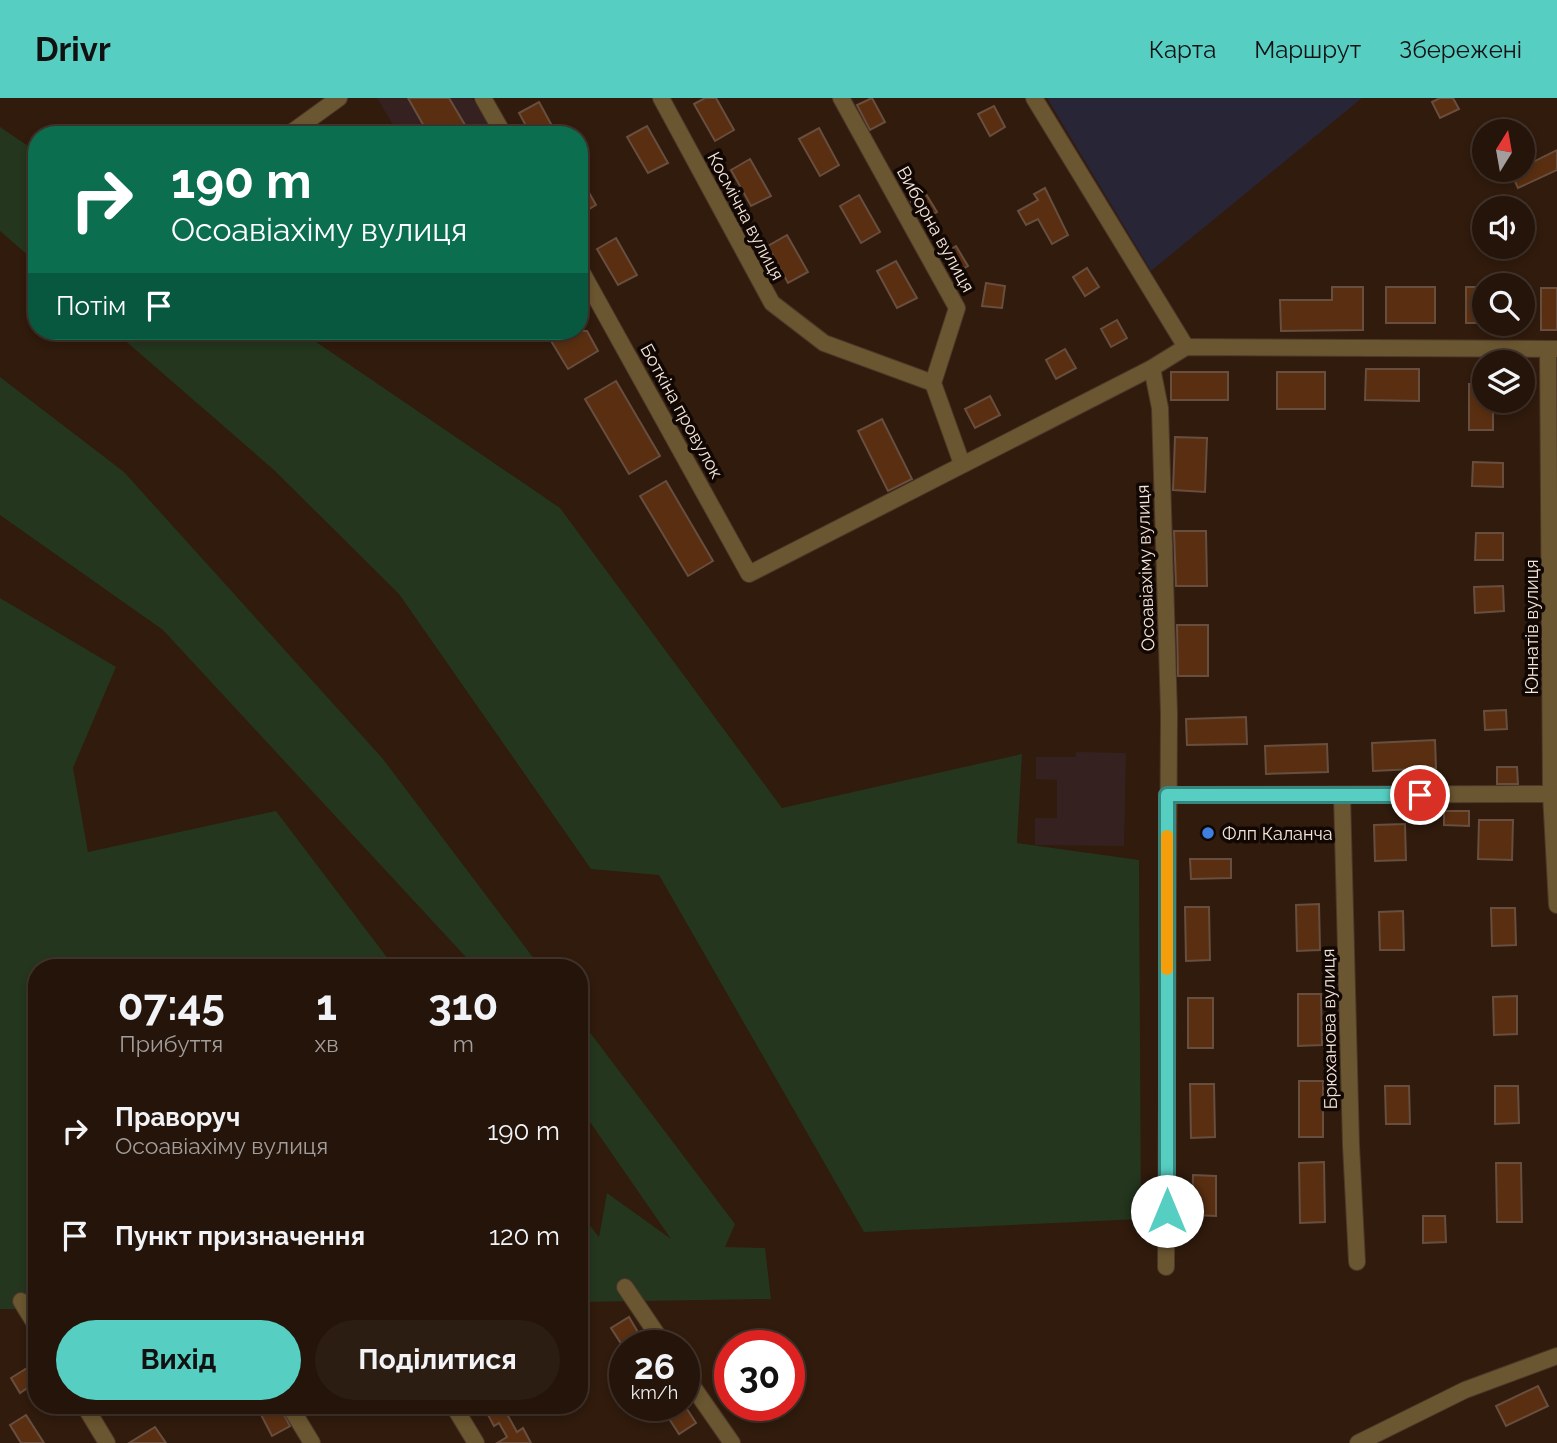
<!DOCTYPE html>
<html lang="uk">
<head>
<meta charset="utf-8">
<style>
  :root { --surface:#24140a; --page:#2c1d13; --text:#f1f3f6; --muted:#a39e9c; --line:#41332b; --accent:#57cec2 }
  body { margin:0; font-family:Raleway,sans-serif; background:var(--page); color:var(--text); height:100vh; display:flex; flex-direction:column; font-size:26px; white-space:nowrap }
  * { box-sizing:border-box; margin:0 }
  p { font-size:23px; color:var(--muted) }
  .icon { flex:none; width:38px; height:38px; fill:none; stroke:currentColor; stroke-width:2; stroke-linecap:round; stroke-linejoin:round }
  .map { position:relative; flex:1; overflow:hidden }
  .side { position:absolute; left:28px; top:861px; width:560px; height:455px; display:flex; flex-direction:column; background:var(--surface); border-radius:28px; box-shadow:0 4px 10px #0003,0 0 0 2px var(--line) }
  .side>* { flex:none }
  .hud { position:absolute; left:28px; top:28px; width:560px; height:214px; border-radius:28px; box-shadow:0 4px 10px #0003,0 0 0 2px var(--line); background:#0b6e4f; color:#fff; overflow:hidden }
  .needle { width:46px; rotate:11deg }
  .buttons { position:absolute; left:1472px; top:21px; display:grid; gap:14px }
  .buttons a { display:grid; place-items:center; width:63px; height:63px; border-radius:50%; background:var(--surface); box-shadow:0 4px 10px #0003,0 0 0 2px var(--line); font-size:35px }
  .speed { position:absolute; left:609px; top:1232px; display:flex; gap:14px; font-size:35px; font-weight:700; text-align:center }
  .speed>* { display:grid; place-content:center; width:91px; height:91px; border-radius:50%; background:var(--surface); box-shadow:0 4px 10px #0003,0 0 0 2px var(--line); line-height:1 }
  .speed small { font-size:18px; font-weight:400 }
  .speed .limit { border:10px solid #d22; background:#fff; color:#111 }
  .pin { position:absolute; display:grid; place-items:center; width:60px; height:60px; color:#fff; margin:-30px; border:4px solid #fff; border-radius:50%; box-shadow:0 2px 7px #0007 }
  .me { position:absolute; width:77px; margin:-38px; rotate:0deg; stroke-linejoin:round; filter:drop-shadow(0 0 5px #0008) }
  .turn { display:flex; align-items:center; gap:24px; height:147px; padding:0 28px; font-size:32px }
  .turn .icon { width:91px; height:91px; stroke-width:2.5 }
  .turn b { display:block; font-size:49px; line-height:60px }
  .then { display:flex; align-items:center; height:66px; padding:0 28px; background:#0003; gap:14px; font-size:26px }
  .eta { display:flex; justify-content:space-evenly; align-items:center; height:119px; text-align:center }
  .eta b { font-size:42px; font-weight:700; line-height:49px }
  .primary-button { display:flex; gap:14px; margin-top:auto; padding:14px 28px }
  .primary-button a { flex:1; height:80px; border-radius:42px; background:var(--accent); color:#111; font-size:28px; font-weight:700; line-height:80px; text-align:center }
  .primary-button a+a { background:var(--page); color:var(--text) }
  ul { padding:0; list-style:none }
  li { display:flex; align-items:center; gap:21px; height:105px; padding:0 28px }
  li div { flex:1 }
  li b { display:block; font-size:26px }
  li em { font-style:normal }
  header { display:flex; align-items:center; gap:42px; box-sizing:border-box; height:98px; padding:0 35px; background:var(--accent); color:#111 }
  header strong { font-size:33px }
  nav { display:flex; gap:38px; margin-inline-start:auto; font-size:24px }
  .map>svg:first-child { display:block }
  .industrial { fill:#282536 }
  .education { fill:#352220 }
  .green { fill:#24361e }
  .building { fill:#5a2f11; stroke:#674e3f; stroke-width:2 }
  .lines { fill:none; stroke-linecap:round; stroke-linejoin:round }
  .street-casing { stroke:#4c372a; stroke-width:18 }
  .street { stroke:#6a5630; stroke-width:16 }
  .route-casing { stroke:#39867e; stroke-width:18 }
  .route { stroke:#57cec2; stroke-width:12 }
  .slow { stroke:#f59e0b; stroke-width:12 }
  .shop-dot { fill:#3f7fe0; stroke:#110804; stroke-width:2.5 }
  .labels { text-anchor:middle; dominant-baseline:central; stroke-width:7; stroke-linejoin:round; paint-order:stroke }
  .street-label { font-size:18px; fill:#f5e5dc; stroke:#110804 }
  .poi-label { font-size:18px; fill:#f5e5dc; stroke:#110804; text-anchor:start }
</style>
</head>
<body>
<header>
<strong>Drivr</strong>
<nav><a>Карта</a><a>Маршрут</a><a>Збережені</a></nav>
</header>
<div class="map">
<svg width="1557" height="1345" viewBox="0 0 1557 1345">
  <rect width="100%" height="100%" fill="#301b0d"/>
  <path class="industrial" d="M 1047,0 L 1362,0 L 1151,173 Z"/>
  <g class="education">
    <path d="M 377,0 L 472,0 L 494,37 L 399,37 Z"/>
    <path d="M 1076,654 L 1126,655 L 1124,748 L 1035,747 L 1035,720 L 1057,720 L 1057,682 L 1036,681 L 1036,659 L 1076,659 Z"/>
  </g>
  <g class="green">
    <path d="M 0,29 L 37,54 L 37,165 L 0,133 Z"/>
    <path d="M 114,233 L 300,233 L 560,410 L 782,710 L 1022,656 L 1017,745 L 1139,762 L 1141,1121 L 864,1134 L 659,777 L 591,771 L 399,496 L 274,372 Z"/>
    <path d="M 0,279 L 124,374 L 383,661 L 541,870 L 476,870 L 163,532 L 0,417 Z"/>
    <path d="M 0,500 L 116,569 L 73,670 L 88,754 L 276,713 L 395,870 L 37,870 L 37,1211 L 0,1211 Z"/>
    <path d="M 579,920 L 735,1126 L 725,1149 L 765,1150 L 771,1201 L 579,1204 L 579,1114 L 599,1139 L 607,1095 L 671,1141 L 579,1008 Z"/>
  </g>
  <g class="building">
    <path d="M 408,0 L 449,0 L 471,37 L 429,37 Z"/>
    <path d="M 705,0 L 716,0 L 734,32 L 715,43 L 694,6 Z"/>
    <path d="M 872,0 L 885,24 L 870,32 L 857,7 Z"/>
    <path d="M 1440,0 L 1453,0 L 1459,11 L 1440,20 L 1432,4 Z"/>
    <path d="M 539,4 L 557,37 L 531,37 L 519,15 Z"/>
    <path d="M 994,8 L 1005,29 L 990,38 L 978,16 Z"/>
    <path d="M 647,28 L 668,65 L 648,75 L 627,39 Z"/>
    <path d="M 819,30 L 839,67 L 820,78 L 799,41 Z"/>
    <path d="M 1557,52 L 1557,72 L 1518,90 L 1511,75 Z"/>
    <path d="M 750,61 L 771,98 L 751,108 L 731,72 Z"/>
    <path d="M 579,77 L 596,107 L 579,117 Z"/>
    <path d="M 1045,90 L 1068,137 L 1052,146 L 1038,121 L 1026,127 L 1018,113 L 1038,102 L 1034,96 Z"/>
    <path d="M 926,96 L 937,114 L 922,123 L 911,104 Z"/>
    <path d="M 859,97 L 880,134 L 861,145 L 840,108 Z"/>
    <path d="M 787,137 L 808,174 L 788,185 L 768,148 Z"/>
    <path d="M 616,140 L 637,177 L 618,187 L 597,151 Z"/>
    <path d="M 956,148 L 968,168 L 953,177 L 941,157 Z"/>
    <path d="M 896,163 L 917,200 L 897,210 L 877,173 Z"/>
    <path d="M 1087,170 L 1099,189 L 1085,198 L 1073,179 Z"/>
    <path d="M 986,185 L 1005,188 L 1002,210 L 982,208 Z"/>
    <path d="M 1332,189 L 1363,189 L 1363,232 L 1281,233 L 1280,202 L 1332,202 Z"/>
    <rect x="1386" y="189" width="49" height="36"/>
    <rect x="1466" y="189" width="18" height="36"/>
    <rect x="1541" y="190" width="16" height="42"/>
    <path d="M 1117,222 L 1127,240 L 1111,249 L 1101,231 Z"/>
    <path d="M 545,233 L 587,233 L 598,253 L 568,271 Z"/>
    <path d="M 1065,251 L 1076,270 L 1056,281 L 1046,262 Z"/>
    <path d="M 1366,271 L 1419,271 L 1419,303 L 1365,302 Z"/>
    <rect x="1171" y="274" width="57" height="28"/>
    <rect x="1277" y="274" width="48" height="37"/>
    <path d="M 616,283 L 660,358 L 629,376 L 585,301 Z"/>
    <path d="M 1469,286 L 1484,286 L 1484,303 L 1493,303 L 1493,332 L 1469,332 Z"/>
    <path d="M 990,298 L 1000,317 L 975,330 L 965,311 Z"/>
    <path d="M 882,321 L 912,381 L 888,393 L 858,333 Z"/>
    <path d="M 1175,339 L 1207,340 L 1205,394 L 1173,392 Z"/>
    <path d="M 1473,364 L 1503,365 L 1503,389 L 1472,388 Z"/>
    <path d="M 666,383 L 713,463 L 688,478 L 640,398 Z"/>
    <path d="M 1174,433 L 1206,433 L 1207,488 L 1176,488 Z"/>
    <path d="M 1476,435 L 1503,435 L 1503,462 L 1475,462 Z"/>
    <path d="M 1503,488 L 1504,513 L 1475,515 L 1474,489 Z"/>
    <path d="M 1177,527 L 1208,527 L 1208,578 L 1178,578 Z"/>
    <path d="M 1506,612 L 1507,631 L 1485,632 L 1484,613 Z"/>
    <path d="M 1246,619 L 1247,646 L 1187,647 L 1186,621 Z"/>
    <path d="M 1435,642 L 1436,670 L 1373,673 L 1372,645 Z"/>
    <path d="M 1327,646 L 1328,674 L 1266,676 L 1265,648 Z"/>
    <path d="M 1497,669 L 1517,669 L 1518,686 L 1497,686 Z"/>
    <path d="M 1444,713 L 1469,713 L 1469,728 L 1444,727 Z"/>
    <path d="M 1479,722 L 1513,722 L 1512,762 L 1478,761 Z"/>
    <path d="M 1405,726 L 1406,762 L 1375,763 L 1374,727 Z"/>
    <path d="M 1190,761 L 1231,761 L 1231,780 L 1191,781 Z"/>
    <path d="M 1319,806 L 1320,852 L 1297,853 L 1296,807 Z"/>
    <path d="M 1185,809 L 1209,809 L 1210,862 L 1186,863 Z"/>
    <path d="M 1491,810 L 1515,810 L 1516,847 L 1492,848 Z"/>
    <path d="M 1403,813 L 1404,852 L 1380,852 L 1379,814 Z"/>
    <path d="M 1298,896 L 1321,896 L 1322,947 L 1298,948 Z"/>
    <path d="M 1517,898 L 1517,936 L 1494,937 L 1493,899 Z"/>
    <rect x="1188" y="900" width="25" height="50"/>
    <rect x="1299" y="983" width="24" height="56"/>
    <path d="M 1190,986 L 1214,986 L 1215,1039 L 1191,1040 Z"/>
    <path d="M 1385,988 L 1409,988 L 1410,1026 L 1386,1026 Z"/>
    <path d="M 1495,988 L 1518,988 L 1519,1025 L 1495,1026 Z"/>
    <path d="M 1324,1064 L 1325,1124 L 1300,1125 L 1299,1065 Z"/>
    <path d="M 1496,1065 L 1521,1065 L 1522,1124 L 1497,1124 Z"/>
    <path d="M 1193,1077 L 1216,1078 L 1216,1118 L 1192,1117 Z"/>
    <path d="M 1423,1118 L 1445,1118 L 1446,1144 L 1423,1145 Z"/>
    <path d="M 629,1219 L 639,1236 L 622,1247 L 611,1230 Z"/>
    <path d="M 27,1270 L 36,1284 L 20,1295 L 11,1280 Z"/>
    <path d="M 1538,1288 L 1548,1308 L 1506,1328 L 1496,1308 Z"/>
    <path d="M 256,1307 L 279,1307 L 290,1328 L 272,1338 Z"/>
    <path d="M 502,1307 L 517,1334 L 523,1330 L 531,1345 L 497,1345 L 507,1339 L 499,1325 L 494,1328 L 487,1315 Z"/>
    <path d="M 685,1308 L 696,1325 L 679,1336 L 668,1319 Z"/>
    <path d="M 26,1317 L 44,1345 L 21,1345 L 10,1327 Z"/>
    <path d="M 155,1329 L 166,1345 L 129,1345 Z"/>
  </g>
  <g class="lines">
    <defs>
      <g id="street">
        <path d="M 483,0 L 504,37"/>
        <path d="M 661,0 L 772,205 L 824,245 L 933,285"/>
        <path d="M 841,0 L 957,210 L 933,285 L 962,366"/>
        <path d="M 1034,0 L 1186,249"/>
        <path d="M 288,37 L 339,0"/>
        <path d="M 579,169 L 749,476 L 1152,270 L 1186,249 L 1557,251"/>
        <path d="M 1548,251 L 1551,696 L 1557,807"/>
        <path d="M 1152,270 L 1160,310 L 1169,616 L 1166,1169"/>
        <path d="M 1167,697 L 1551,696"/>
        <path d="M 1342,697 L 1351,1047 L 1357,1164"/>
        <path d="M 625,1189 L 665,1248"/>
        <path d="M 21,1203 L 37,1229"/>
        <path d="M 684,1276 L 732,1345"/>
        <path d="M 84,1307 L 107,1345"/>
        <path d="M 289,1307 L 312,1345"/>
        <path d="M 453,1307 L 476,1345"/>
        <path d="M 1358,1345 L 1465,1292 L 1557,1258"/>
      </g>
    </defs>
    <use href="#street" class="street-casing"/>
    <use href="#street" class="street"/>
  </g>
  <g class="lines">
    <defs>
      <path id="route" d="M 1167,1113 L 1167,697 L 1420,697"/>
    </defs>
    <use href="#route" class="route-casing"/>
    <use href="#route" class="route"/>
    <path class="slow" d="M 1167,871 L 1167,738"/>
  </g>
  <circle class="shop-dot" cx="1208" cy="735" r="7"/>
  <g class="labels">
    <g class="street-label">
      <text transform="translate(746 118) rotate(62)">Космічна вулиця</text>
      <text transform="translate(936 131) rotate(61)">Виборна вулиця</text>
      <text transform="translate(682 313) rotate(61)">Боткіна провулок</text>
      <text transform="translate(1145 470) rotate(-92)">Осоавіахіму вулиця</text>
      <text transform="translate(1531 529) rotate(-90)">Юннатів вулиця</text>
      <text transform="translate(1329 931) rotate(-91)">Брюханова вулиця</text>
    </g>
    <g class="poi-label">
      <text x="1222" y="735">Флп Каланча</text>
    </g>
  </g>
</svg>
<div class="buttons">
<a><svg class="needle" viewBox="-14 -14 28 28"><path d="M0-13l5 13h-10z" fill="#e53935"/><path d="M0 13l5-13h-10z" fill="#a39e9c"/></svg></a>
<a><svg class="icon" aria-label="sound" viewBox="0 0 24 24"><path d="M4 9h4l5-4v14l-5-4H4zM17 9q2 3 0 6"/></svg></a>
<a><svg class="icon" aria-label="search" viewBox="0 0 24 24"><circle cx="10" cy="10" r="6"/><path d="M15 15l6 6"/></svg></a>
<a><svg class="icon" aria-label="layers" viewBox="0 0 24 24"><path d="M12 4l9 5-9 5-9-5zM3 14l9 5 9-5"/></svg></a>
</div>
<div class="speed"><div>26<small>km/h</small></div><div class="limit">30</div></div>
<div class="pin" style="left:1420px;top:697px;background:#d93025"><svg class="icon" aria-label="arrive" viewBox="0 0 24 24"><path d="M6 21V4h12l-3 4 3 4H6"/></svg></div>
<svg class="me" style="left:1167px;top:1113px" viewBox="-20 -20 40 40"><circle r="19" fill="#fff"/><path d="M0-13L10 11 0 6-10 11z" fill="#57cec2"/></svg>
<div class="hud">
<div class="turn"><svg class="icon" aria-label="right" viewBox="0 0 24 24"><path d="M7 20v-9h11M14 6l5 5-5 5"/></svg><div><b>190 m</b>Осоавіахіму вулиця</div></div>
<div class="then">Потім<svg class="icon" aria-label="arrive" viewBox="0 0 24 24"><path d="M6 21V4h12l-3 4 3 4H6"/></svg></div>
</div>
<section class="side">
<div class="eta">
<div><b>07:45</b><p>Прибуття</p></div>
<div><b>1</b><p>хв</p></div>
<div><b>310</b><p>m</p></div>
</div>
<ul>
<li><svg class="icon" aria-label="right" viewBox="0 0 24 24"><path d="M7 20v-9h11M14 6l5 5-5 5"/></svg><div><b>Праворуч</b><p>Осоавіахіму вулиця</p></div><em>190 m</em></li>
<li><svg class="icon" aria-label="arrive" viewBox="0 0 24 24"><path d="M6 21V4h12l-3 4 3 4H6"/></svg><div><b>Пункт призначення</b></div><em>120 m</em></li>
</ul>
<div class="primary-button"><a>Вихід</a><a>Поділитися</a></div>
</section>
</div>
</body>
</html>
